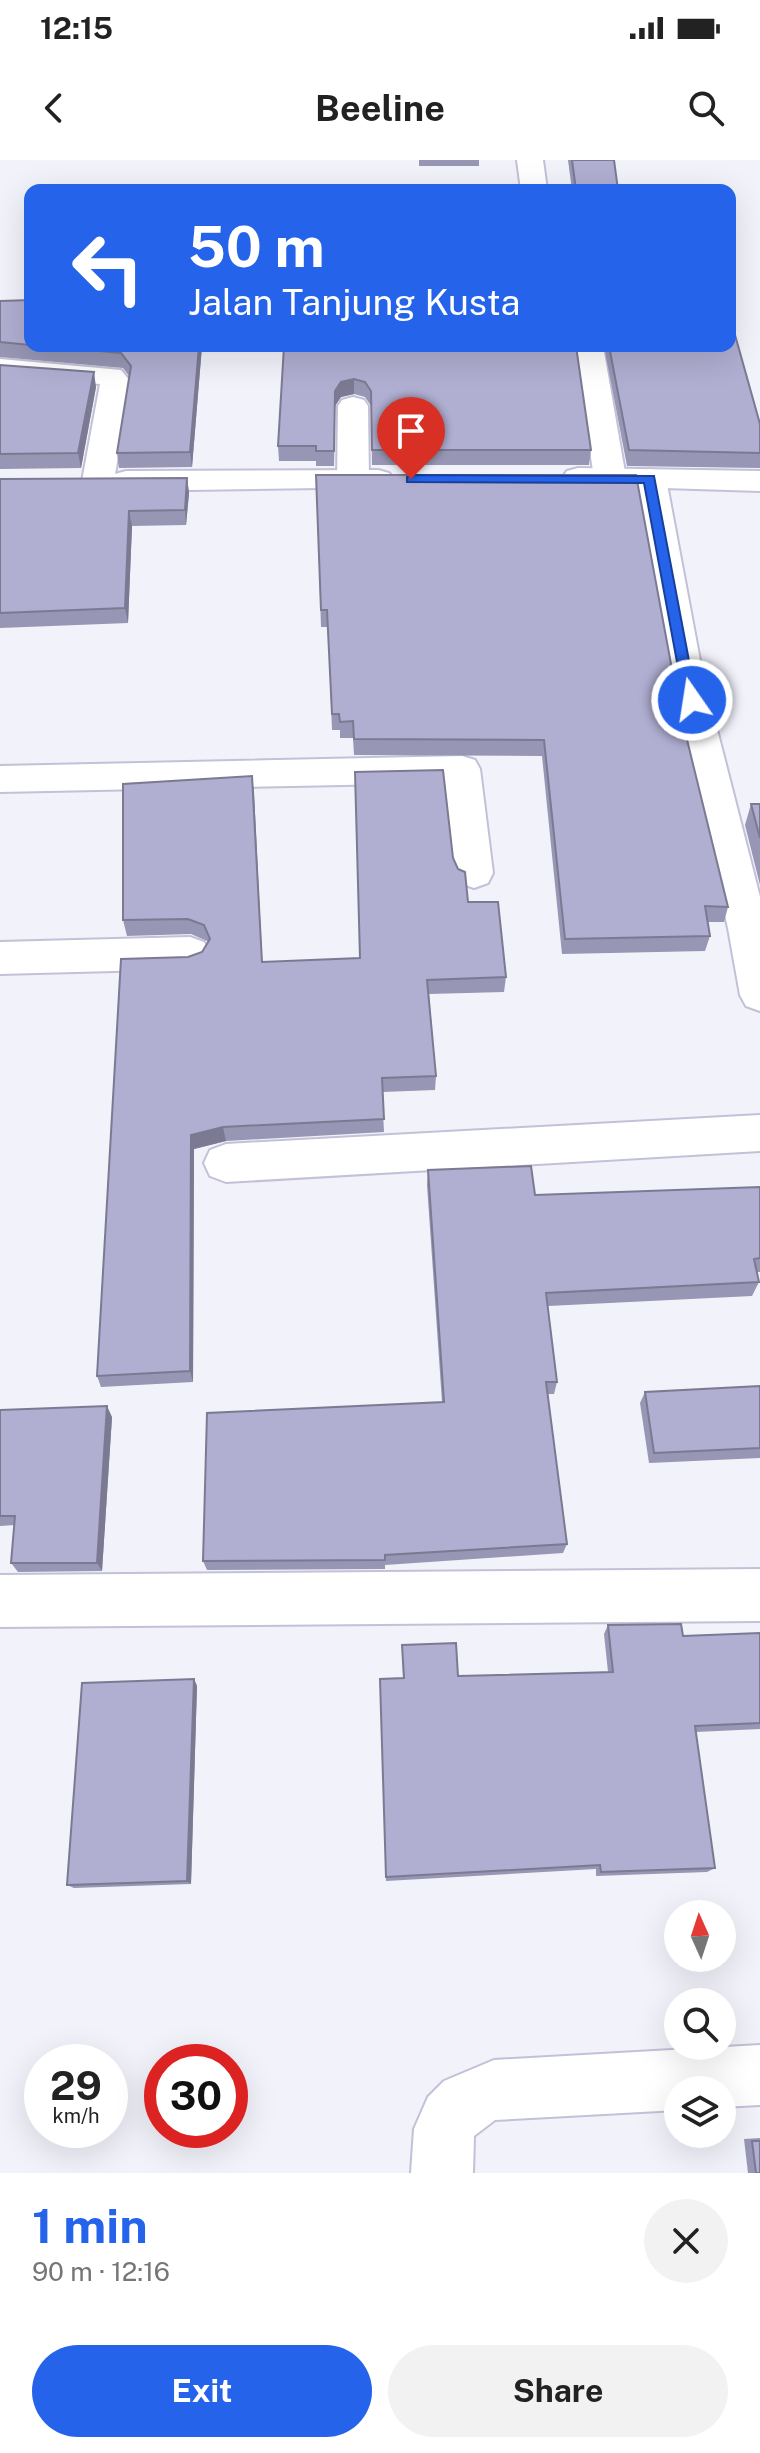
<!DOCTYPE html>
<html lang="en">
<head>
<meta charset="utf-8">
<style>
  :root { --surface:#fff; --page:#f2f2f2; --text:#222; --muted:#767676; --accent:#2563eb }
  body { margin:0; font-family:"Public Sans",sans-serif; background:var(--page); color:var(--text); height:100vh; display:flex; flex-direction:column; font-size:30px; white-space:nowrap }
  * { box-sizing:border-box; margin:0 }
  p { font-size:26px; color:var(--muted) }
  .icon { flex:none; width:44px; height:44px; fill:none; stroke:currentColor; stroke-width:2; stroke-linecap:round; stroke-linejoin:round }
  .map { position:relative; height:2013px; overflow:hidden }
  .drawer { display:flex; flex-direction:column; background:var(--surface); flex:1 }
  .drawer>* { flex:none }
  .banner { position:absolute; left:24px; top:24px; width:712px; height:168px; border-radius:16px; box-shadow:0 8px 32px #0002; background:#2563eb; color:#fff; overflow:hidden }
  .needle { width:52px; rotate:357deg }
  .tools { position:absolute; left:664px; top:1740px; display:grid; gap:16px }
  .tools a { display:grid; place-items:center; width:72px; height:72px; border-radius:50%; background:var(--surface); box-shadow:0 8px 32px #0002; font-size:40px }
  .speed { position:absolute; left:24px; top:1884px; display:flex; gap:16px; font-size:40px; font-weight:700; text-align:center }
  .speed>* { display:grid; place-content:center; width:104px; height:104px; border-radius:50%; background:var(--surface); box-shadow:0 8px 32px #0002; line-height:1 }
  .speed small { font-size:20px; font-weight:400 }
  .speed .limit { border:12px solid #d22; background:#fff; color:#111 }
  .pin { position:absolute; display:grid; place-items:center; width:68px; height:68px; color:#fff; margin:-82px -34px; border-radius:50% 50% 50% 0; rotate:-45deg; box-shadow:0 0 8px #0007 }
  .pin .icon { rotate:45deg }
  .me { position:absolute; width:88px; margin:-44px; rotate:347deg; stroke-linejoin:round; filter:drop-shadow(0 0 6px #0008) }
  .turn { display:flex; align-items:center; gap:28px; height:168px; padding:0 32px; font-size:36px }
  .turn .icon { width:104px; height:104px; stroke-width:2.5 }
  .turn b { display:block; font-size:56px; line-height:68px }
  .round { display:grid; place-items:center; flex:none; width:84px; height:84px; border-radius:42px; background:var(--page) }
  .summary { display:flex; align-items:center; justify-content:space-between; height:136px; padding:0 32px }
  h1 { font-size:48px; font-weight:700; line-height:60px; color:var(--accent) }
  .cta { display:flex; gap:16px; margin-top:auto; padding:16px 32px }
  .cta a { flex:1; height:92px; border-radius:48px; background:var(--accent); color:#fff; font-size:32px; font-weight:700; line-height:92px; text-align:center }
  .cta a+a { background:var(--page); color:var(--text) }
  .status { display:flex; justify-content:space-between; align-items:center; height:56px; padding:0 40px; background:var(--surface); direction:ltr }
  .status svg { height:22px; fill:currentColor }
  header { display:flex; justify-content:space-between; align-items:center; height:104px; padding:0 32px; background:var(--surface); font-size:36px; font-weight:700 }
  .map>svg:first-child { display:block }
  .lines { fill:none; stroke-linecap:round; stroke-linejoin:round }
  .street-casing { stroke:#c2c1d8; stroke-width:4 }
  .secondary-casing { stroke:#c2c1d8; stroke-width:4 }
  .street { fill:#fff; fill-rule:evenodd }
  .secondary { fill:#fff; fill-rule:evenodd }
  .wall { fill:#9796b4 }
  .shaded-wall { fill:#7b7a92 }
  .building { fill:#b0aed1; stroke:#7b7a92; stroke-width:2 }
  .route { fill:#2563eb; stroke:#184099; stroke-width:2 }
</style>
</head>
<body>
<div class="status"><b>12:15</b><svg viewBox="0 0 49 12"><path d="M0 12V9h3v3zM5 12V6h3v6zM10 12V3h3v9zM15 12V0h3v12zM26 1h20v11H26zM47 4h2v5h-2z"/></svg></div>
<header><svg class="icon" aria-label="back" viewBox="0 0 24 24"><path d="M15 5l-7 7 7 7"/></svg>Beeline<svg class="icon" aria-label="search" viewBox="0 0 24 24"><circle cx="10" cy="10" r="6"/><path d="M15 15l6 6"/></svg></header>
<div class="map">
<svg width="760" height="2013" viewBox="0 0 760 2013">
  <rect width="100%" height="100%" fill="#f2f2fb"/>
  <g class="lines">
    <defs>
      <g id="street">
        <path d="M 517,0 L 543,0 L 547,30 L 521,30 Z"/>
        <path d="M 575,186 L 603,186 L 626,318 L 621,325 L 610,328 L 599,325 L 594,318 Z"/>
        <path d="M 0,199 L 121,210 L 130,221 L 114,321 L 109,328 L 98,331 L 87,328 L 82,321 L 100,224 L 0,217 Z"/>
        <path d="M 353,237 L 364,240 L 368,246 L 369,321 L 364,328 L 353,331 L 342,328 L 337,321 L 338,246 L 342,240 Z"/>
        <path d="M 650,309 L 661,312 L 666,319 L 702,511 L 760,737 L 760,851 L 746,846 L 740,835 L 728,768 L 668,511 L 634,319 L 639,312 Z"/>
        <path d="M 462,596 L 475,600 L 480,609 L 493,713 L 488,723 L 474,728 L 460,723 L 455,713 L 445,623 L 0,632 L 0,606 Z"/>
        <path d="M 190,777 L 204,782 L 210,793 L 204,804 L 190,809 L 0,814 L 0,782 Z"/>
        <path d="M 760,955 L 760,991 L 226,1022 L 210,1016 L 204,1003 L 210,990 L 226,984 Z"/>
        <path d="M 760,1409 L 760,1461 L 0,1467 L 0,1415 Z"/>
        <path d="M 760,1885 L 760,1945 L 722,1947 L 722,1930 L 678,1930 L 678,1950 L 495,1960 L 474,1976 L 473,2013 L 411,2013 L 414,1969 L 428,1937 L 444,1921 L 494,1900 Z"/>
      </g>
      <g id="secondary">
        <path d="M 578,308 L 760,311 L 760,331 L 567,325 L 562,318 L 567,311 Z"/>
        <path d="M 378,310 L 389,313 L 394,320 L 389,327 L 126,331 L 115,328 L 110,321 L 115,314 L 126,311 Z"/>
      </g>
    </defs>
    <use href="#street" class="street-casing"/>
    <use href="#secondary" class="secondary-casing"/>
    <use href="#street" class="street"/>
    <use href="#secondary" class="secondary"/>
  </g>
  <g class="wall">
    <rect x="419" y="0" width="60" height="6"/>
    <path d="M 568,0 L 614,0 L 618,30 L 572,30 Z"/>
    <path d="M 30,140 L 30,186 L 202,186 L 192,307 L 119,308 L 117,293 L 129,216 L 123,208 L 0,197 L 0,141 Z"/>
    <path d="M 284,186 L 591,290 L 589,305 L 372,305 L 371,246 L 365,237 L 354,234 L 341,237 L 335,246 L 334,306 L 316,306 L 316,301 L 279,301 L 278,286 Z"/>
    <path d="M 604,186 L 730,186 L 760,264 L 760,308 L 627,306 Z"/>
    <path d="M 0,205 L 96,227 L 81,308 L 0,309 Z"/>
    <path d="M 316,315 L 679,547 L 728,747 L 724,762 L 707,762 L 710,776 L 705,791 L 562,794 L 542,596 L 354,595 L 353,578 L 340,578 L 340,570 L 332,570 L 328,467 L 321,467 Z"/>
    <path d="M 187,318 L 189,333 L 186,365 L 132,366 L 128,463 L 0,468 L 0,319 Z"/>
    <path d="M 252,616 L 262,802 L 360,798 L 453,698 L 468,742 L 506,817 L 504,832 L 429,834 L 436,916 L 435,930 L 382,932 L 384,972 L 226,981 L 194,989 L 193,1222 L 101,1227 L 97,1216 L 188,797 L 202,792 L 208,783 L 207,781 L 191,774 L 127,776 L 123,760 Z"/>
    <path d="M 751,644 L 760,644 L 760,725 L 745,665 Z"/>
    <path d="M 428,1010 L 535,1035 L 760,1027 L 760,1112 L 757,1112 L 759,1122 L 752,1136 L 548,1146 L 557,1222 L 554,1234 L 548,1234 L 567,1384 L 563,1393 L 385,1405 L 385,1409 L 207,1410 L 203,1401 L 442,1242 L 427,1025 Z"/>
    <path d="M 760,1226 L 760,1298 L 649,1303 L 640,1243 L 645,1232 Z"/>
    <path d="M 0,1250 L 112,1257 L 102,1411 L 18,1412 L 11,1403 L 15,1365 L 0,1366 Z"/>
    <path d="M 608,1465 L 683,1476 L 760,1473 L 760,1569 L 696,1572 L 715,1708 L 707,1712 L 596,1716 L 596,1709 L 386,1721 L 380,1519 L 403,1518 L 402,1485 L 458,1516 L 608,1512 L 604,1474 Z"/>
    <path d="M 194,1519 L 197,1526 L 191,1724 L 74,1728 L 67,1725 Z"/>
    <path d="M 760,1978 L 760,2013 L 748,2013 L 744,1979 Z"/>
  </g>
  <g class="shaded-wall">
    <path d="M 199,186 L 202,186 L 192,307 L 190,292 Z"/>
    <path d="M 94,212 L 96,227 L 81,308 L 78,293 Z"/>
    <path d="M 354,219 L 354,234 L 341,237 L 335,246 L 334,306 L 335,231 L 341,222 Z"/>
    <path d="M 187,318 L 189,333 L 186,365 L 185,350 Z"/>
    <path d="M 129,351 L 132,366 L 128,463 L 125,448 Z"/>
    <path d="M 252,616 L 254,632 L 263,817 L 262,802 Z"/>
    <path d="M 223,967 L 226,981 L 194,989 L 193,1222 L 190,1211 L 191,975 Z"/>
    <path d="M 107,1246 L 112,1257 L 102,1411 L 97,1403 Z"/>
    <path d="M 194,1519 L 197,1526 L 191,1724 L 187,1721 Z"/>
  </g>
  <g class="building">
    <path d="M 572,0 L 614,0 L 618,30 L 576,30 Z"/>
    <path d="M 30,140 L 30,185 L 0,182 L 0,141 Z"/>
    <path d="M 730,157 L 760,264 L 760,293 L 629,290 L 609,186 L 730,186 Z"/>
    <path d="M 44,186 L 199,186 L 190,292 L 117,293 L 131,206 L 121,193 Z"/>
    <path d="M 284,186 L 576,186 L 591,290 L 372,290 L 371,231 L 365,222 L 354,219 L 341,222 L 335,231 L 334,291 L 316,291 L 316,286 L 278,286 Z"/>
    <path d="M 0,205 L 94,212 L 78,293 L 0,294 Z"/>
    <path d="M 316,315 L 636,315 L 679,547 L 728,747 L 705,746 L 710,776 L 565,779 L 544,580 L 354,579 L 353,561 L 340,562 L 339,554 L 332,554 L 327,450 L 321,450 Z"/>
    <path d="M 187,318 L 185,350 L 129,351 L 125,448 L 0,453 L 0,319 Z"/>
    <path d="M 443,610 L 453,698 L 458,709 L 465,712 L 468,742 L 498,742 L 506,817 L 427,820 L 436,916 L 382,918 L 384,959 L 223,967 L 191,975 L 190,1211 L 97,1216 L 121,799 L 188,797 L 202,792 L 210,779 L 204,765 L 188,759 L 123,760 L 123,624 L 252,616 L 262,802 L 360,798 L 355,612 Z"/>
    <path d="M 751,644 L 760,644 L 760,678 Z"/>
    <path d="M 531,1006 L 535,1035 L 760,1027 L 760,1098 L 754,1099 L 759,1122 L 546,1133 L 557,1222 L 546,1222 L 567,1384 L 385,1395 L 385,1400 L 203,1401 L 207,1253 L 444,1242 L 428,1010 Z"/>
    <path d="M 760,1226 L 760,1288 L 654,1293 L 645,1232 Z"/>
    <path d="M 107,1246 L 97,1403 L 11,1403 L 15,1356 L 0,1356 L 0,1250 Z"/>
    <path d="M 681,1464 L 683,1476 L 760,1473 L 760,1563 L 695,1566 L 715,1708 L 601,1712 L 600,1705 L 386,1717 L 380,1519 L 404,1518 L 402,1485 L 456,1483 L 458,1516 L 613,1512 L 608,1465 Z"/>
    <path d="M 194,1519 L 187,1721 L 67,1725 L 82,1523 Z"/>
    <path d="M 752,1981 L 760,1981 L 760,2013 L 756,2013 Z"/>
  </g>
  <path class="route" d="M 411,315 L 654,316 L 697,543 L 692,545 L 684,540 L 644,323 L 407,322 L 407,317 Z"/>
</svg>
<div class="tools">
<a><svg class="needle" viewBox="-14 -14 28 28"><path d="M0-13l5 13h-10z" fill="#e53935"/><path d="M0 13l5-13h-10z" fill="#767676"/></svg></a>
<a><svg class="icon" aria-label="search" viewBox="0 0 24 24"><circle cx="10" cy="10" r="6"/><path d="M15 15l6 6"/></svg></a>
<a><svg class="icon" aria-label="layers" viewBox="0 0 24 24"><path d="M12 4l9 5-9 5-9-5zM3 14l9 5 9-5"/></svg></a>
</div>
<div class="speed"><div>29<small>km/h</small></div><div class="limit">30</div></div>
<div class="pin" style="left:411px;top:319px;background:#d93025"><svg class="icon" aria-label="arrive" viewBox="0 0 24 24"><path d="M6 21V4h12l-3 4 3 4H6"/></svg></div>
<svg class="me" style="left:692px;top:540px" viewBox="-20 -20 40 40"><circle r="17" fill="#2563eb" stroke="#fff" stroke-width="3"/><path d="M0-11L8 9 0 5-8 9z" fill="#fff"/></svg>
<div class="banner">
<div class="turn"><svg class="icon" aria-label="left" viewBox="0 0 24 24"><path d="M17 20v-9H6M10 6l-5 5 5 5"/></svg><div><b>50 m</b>Jalan Tanjung Kusta</div></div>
</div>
</div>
<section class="drawer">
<div class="summary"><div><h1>1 min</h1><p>90 m · 12:16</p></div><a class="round"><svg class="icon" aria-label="close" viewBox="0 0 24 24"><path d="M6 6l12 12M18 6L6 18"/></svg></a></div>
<div class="cta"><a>Exit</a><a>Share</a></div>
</section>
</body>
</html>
